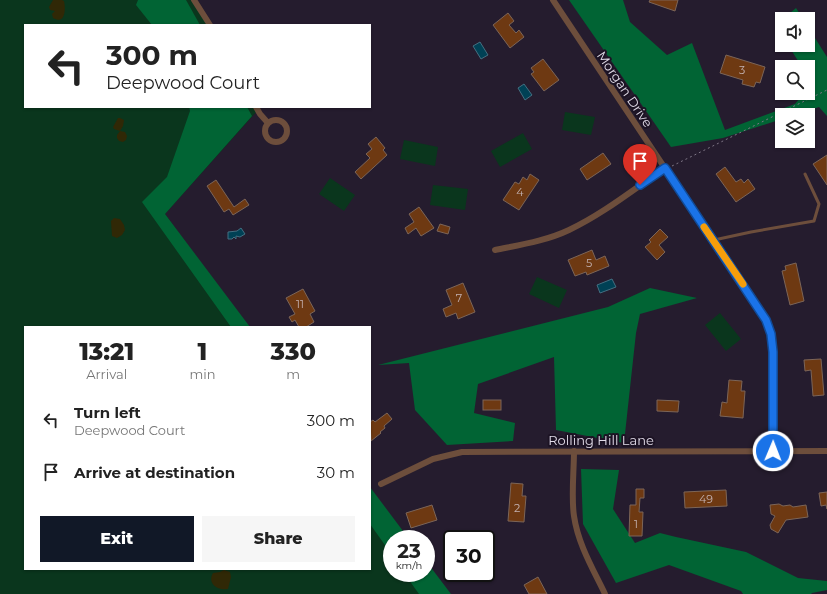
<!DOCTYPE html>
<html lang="en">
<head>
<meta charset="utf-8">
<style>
  :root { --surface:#fff; --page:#f6f6f6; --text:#222; --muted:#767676; --accent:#111827 }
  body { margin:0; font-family:Montserrat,sans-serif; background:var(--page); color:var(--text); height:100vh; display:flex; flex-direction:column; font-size:15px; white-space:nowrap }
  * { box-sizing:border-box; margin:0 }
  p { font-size:13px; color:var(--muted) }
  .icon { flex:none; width:22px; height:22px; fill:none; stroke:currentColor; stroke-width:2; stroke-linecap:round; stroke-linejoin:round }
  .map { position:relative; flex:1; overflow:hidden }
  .panel { position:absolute; left:24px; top:326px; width:347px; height:244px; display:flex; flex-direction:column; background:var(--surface); border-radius:0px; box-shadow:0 1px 3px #0004 }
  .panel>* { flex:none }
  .banner { position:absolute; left:24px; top:24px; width:347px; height:84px; border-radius:0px; box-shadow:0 1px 3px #0004; background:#fff; color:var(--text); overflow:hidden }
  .tools { position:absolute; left:775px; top:12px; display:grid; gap:8px }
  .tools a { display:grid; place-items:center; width:40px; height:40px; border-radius:0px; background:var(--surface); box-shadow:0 1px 3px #0004; font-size:20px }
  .speed { position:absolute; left:383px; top:530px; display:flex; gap:8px; font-size:20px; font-weight:700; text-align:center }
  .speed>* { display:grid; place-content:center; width:52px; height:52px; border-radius:50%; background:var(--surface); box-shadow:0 1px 3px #0004; line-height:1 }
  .speed small { font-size:10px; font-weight:400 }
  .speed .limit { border:2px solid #111; border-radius:6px; background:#fff; color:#111 }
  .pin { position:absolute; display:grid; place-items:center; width:34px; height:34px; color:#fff; margin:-41px -17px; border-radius:50% 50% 50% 0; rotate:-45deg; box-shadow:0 0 4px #0007 }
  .pin .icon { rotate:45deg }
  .me { position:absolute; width:44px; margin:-22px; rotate:1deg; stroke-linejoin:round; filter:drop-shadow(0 0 3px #0008) }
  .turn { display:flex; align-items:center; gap:14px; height:84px; padding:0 16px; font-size:18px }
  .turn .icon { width:52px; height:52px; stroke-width:2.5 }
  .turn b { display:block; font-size:28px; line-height:34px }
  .eta { display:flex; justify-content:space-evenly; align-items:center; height:68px; text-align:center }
  .eta b { font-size:24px; font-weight:800; line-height:28px }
  .cta { display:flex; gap:8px; margin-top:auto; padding:8px 16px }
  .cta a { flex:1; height:46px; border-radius:0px; background:var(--accent); color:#fff; font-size:16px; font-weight:800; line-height:46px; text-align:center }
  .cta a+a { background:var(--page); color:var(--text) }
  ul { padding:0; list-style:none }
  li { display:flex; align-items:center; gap:12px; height:52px; padding:0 16px }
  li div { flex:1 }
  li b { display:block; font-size:15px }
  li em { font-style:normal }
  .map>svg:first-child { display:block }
  .green { fill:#0a361d }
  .forest { fill:#016434 }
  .sand { fill:#302806 }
  .water { fill:#004155; stroke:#446f81 }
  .building { fill:#6e3912; stroke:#7c6558 }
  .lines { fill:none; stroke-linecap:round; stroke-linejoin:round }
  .path { stroke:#7e7686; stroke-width:1; stroke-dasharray:2 3; stroke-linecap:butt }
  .lane { stroke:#6d4e3c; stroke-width:3 }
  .street { stroke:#6d4e3c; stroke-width:6 }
  .route-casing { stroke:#114b97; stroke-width:10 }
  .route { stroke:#1a73e8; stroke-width:7 }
  .slow { stroke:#f59e0b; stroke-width:7 }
  .labels { text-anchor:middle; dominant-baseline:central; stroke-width:4; stroke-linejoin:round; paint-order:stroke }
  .number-label { font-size:11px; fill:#c4b2b2 }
  .street-label { font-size:13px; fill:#e1dbe8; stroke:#1c1324 }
</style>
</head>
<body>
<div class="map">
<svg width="827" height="594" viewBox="0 0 827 594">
  <rect width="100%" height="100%" fill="#251c2e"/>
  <g class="green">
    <path d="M 0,0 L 194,0 L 210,25 L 25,25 L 25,107 L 256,107 L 258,110 L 165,214 L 248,327 L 25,327 L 25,569 L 370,569 L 370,492 L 392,539 L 392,573 L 426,573 L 445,594 L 0,594 Z"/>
    <path d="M 565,112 L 595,117 L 591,135 L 562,130 Z"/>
    <path d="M 523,133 L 532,149 L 500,167 L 491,151 Z"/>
    <path d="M 404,140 L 438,147 L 435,166 L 400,159 Z"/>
    <path d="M 330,178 L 355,195 L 344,211 L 319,194 Z"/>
    <path d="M 433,185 L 468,189 L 465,210 L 430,205 Z"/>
    <path d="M 537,277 L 567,290 L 559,308 L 529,294 Z"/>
    <path d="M 720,313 L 741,339 L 726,351 L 705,325 Z"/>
  </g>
  <g class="forest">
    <path d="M 138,0 L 186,0 L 200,25 L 152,25 L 136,5 Z"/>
    <path d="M 569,0 L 623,0 L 630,22 L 667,55 L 692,43 L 725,130 L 795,104 L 804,93 L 808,93 L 808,88 L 812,83 L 808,77 L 808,67 L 802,67 L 788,45 L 808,45 L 808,27 L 827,57 L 827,116 L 819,107 L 795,115 L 782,115 L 782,119 L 723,138 L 671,147 Z"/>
    <path d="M 796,8 L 803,19 L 783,19 Z"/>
    <path d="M 189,107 L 247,107 L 252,116 L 165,214 L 250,327 L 231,327 L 142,202 L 167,177 L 190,111 Z"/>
    <path d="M 650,288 L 697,298 L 640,314 L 636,333 L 624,443 L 556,430 L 554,357 L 478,384 L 474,413 L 515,423 L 513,441 L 447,445 L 415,410 L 409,363 L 378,365 L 608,307 Z"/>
    <path d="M 581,469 L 619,470 L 613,509 L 635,543 L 660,533 L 676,537 L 746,552 L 798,578 L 827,581 L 827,590 L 812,593 L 811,594 L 743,594 L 741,591 L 669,565 L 616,583 L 583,524 Z"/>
    <path d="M 370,487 L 409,539 L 392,539 L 392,555 L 370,524 Z"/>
    <path d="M 426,561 L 451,594 L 419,594 L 404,573 L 426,573 Z"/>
  </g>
  <g class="sand">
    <path d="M 53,0 L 62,0 L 64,1 C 66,10 65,25 53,18 L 52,14 L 55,11 L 50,10 L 49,7 Z"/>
    <path d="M 118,118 L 120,118 L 124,120 L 123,126 L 120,131 L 125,132 L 127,136 L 126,140 L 123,142 L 119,141 L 117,138 L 117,135 L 120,131 L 114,129 L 113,127 Z"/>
    <path d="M 114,218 L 120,219 L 124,225 L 125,230 L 122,235 L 117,238 L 112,236 L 111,221 Z"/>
    <path d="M 224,570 L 230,572 L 231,577 L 228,589 C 217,591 207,583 213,573 L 220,572 Z"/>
  </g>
  <g class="water">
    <path d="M 480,42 L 488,55 L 481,59 L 473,46 Z"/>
    <path d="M 524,84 L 532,95 L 525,100 L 518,88 Z"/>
    <path d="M 241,228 L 245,234 L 240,237 L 236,236 L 236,239 L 234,237 L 232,239 L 228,239 L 228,232 L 237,231 Z"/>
    <path d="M 612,279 L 616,287 L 600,293 L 597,285 Z"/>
  </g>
  <g class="building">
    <path d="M 650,0 L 678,0 L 675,11 L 649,2 Z"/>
    <path d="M 508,13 L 514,21 L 509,25 L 516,33 L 519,30 L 524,37 L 510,48 L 493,25 Z"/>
    <path d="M 726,55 L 765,67 L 760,83 L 756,82 L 754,87 L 742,84 L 743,80 L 720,73 Z"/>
    <path d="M 543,59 L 559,80 L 544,91 L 531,74 L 534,72 L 531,68 Z"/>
    <path d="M 376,137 L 385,148 L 383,150 L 387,155 L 361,179 L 355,172 L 370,158 L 366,154 L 372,149 L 368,144 Z"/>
    <path d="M 603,153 L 611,164 L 587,180 L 580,169 Z"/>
    <path d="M 827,155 L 827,185 L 813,164 Z"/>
    <path d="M 725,167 L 736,182 L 741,179 L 744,183 L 748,179 L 755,189 L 736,202 L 716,174 Z"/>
    <path d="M 530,174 L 539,180 L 519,210 L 503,200 L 515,182 L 519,184 L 523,177 L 527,180 Z"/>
    <path d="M 216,180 L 234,207 L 245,199 L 249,205 L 233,215 L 229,209 L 224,212 L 207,186 Z"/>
    <path d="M 419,207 L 434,228 L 421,236 L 416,228 L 408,234 L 405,228 L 414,222 L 409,214 Z"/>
    <path d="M 440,224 L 450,227 L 448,234 L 437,231 Z"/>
    <path d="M 660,229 L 668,237 L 659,245 L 665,252 L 657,260 L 645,247 L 651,242 L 649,240 Z"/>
    <path d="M 592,250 L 596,260 L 605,256 L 609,266 L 587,275 L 586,272 L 575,276 L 568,260 Z"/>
    <path d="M 796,263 L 804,301 L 790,305 L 782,271 L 786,270 L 785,266 Z"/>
    <path d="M 463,283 L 475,312 L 458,319 L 456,313 L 446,317 L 443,309 L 452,305 L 446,290 Z"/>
    <path d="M 303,289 L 315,311 L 310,314 L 314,322 L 306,327 L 299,327 L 295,320 L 292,322 L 289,317 L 295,314 L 286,298 Z"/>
    <path d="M 821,359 L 824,395 L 813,396 L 811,370 L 805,371 L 804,360 Z"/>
    <path d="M 729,380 L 742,381 L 741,391 L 745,391 L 743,418 L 720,416 L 722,402 L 727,403 Z"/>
    <rect x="483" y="400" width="18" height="10"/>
    <path d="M 657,400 L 679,401 L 678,412 L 657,411 Z"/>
    <path d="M 387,413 L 392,419 L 384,426 L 385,428 L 380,432 L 381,433 L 371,441 L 370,422 L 373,420 L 375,422 Z"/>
    <path d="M 511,483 L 523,484 L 522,496 L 526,496 L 524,522 L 508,521 Z"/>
    <path d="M 636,489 L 644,489 L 644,498 L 640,498 L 639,512 L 643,512 L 642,536 L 629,536 L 630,505 L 636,505 Z"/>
    <path d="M 726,490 L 727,506 L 685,508 L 684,492 Z"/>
    <path d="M 827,492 L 827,509 L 826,505 L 821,506 L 819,493 Z"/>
    <path d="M 779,504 L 783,506 L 790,505 L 793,507 L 806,505 L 808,517 L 786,520 L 778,533 L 771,529 L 770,525 L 775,516 L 771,514 L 770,505 Z"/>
    <path d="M 432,505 L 437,520 L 411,528 L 406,513 Z"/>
    <path d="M 538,577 L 547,594 L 529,594 L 524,585 Z"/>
  </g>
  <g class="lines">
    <path class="path" d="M 672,166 L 827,90"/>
    <path class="lane" d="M 714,240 L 751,232 L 814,221 L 819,204 L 805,174"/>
    <g class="street">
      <path d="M 194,0 L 210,25"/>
      <path d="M 553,0 L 766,320 C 779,357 774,411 773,451"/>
      <path d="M 256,107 L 260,114 L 268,123"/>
      <circle cx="276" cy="131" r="11"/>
      <path d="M 495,250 C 519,245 546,241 569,230 C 603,214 634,189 665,168"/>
      <path d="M 574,451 C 574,471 571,497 574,516 C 578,544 593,569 605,594"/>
      <path d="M 381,484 L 433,459 L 462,452 L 827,451"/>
    </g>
  </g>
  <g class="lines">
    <defs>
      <path id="route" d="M 640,185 L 665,168 L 766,320 L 771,334 L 773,352 L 773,451"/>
    </defs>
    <use href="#route" class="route-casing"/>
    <use href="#route" class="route"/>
    <path class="slow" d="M 704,227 L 743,284"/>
  </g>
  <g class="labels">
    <g class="number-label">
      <text x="742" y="70">3</text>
      <text x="520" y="192">4</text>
      <text x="589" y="263">5</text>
      <text x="459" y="298">7</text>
      <text x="300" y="304">11</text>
      <text x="706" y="499">49</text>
      <text x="517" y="508">2</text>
      <text x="636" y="524">1</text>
    </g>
    <g class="street-label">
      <text transform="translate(625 89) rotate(56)">Morgan Drive</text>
      <text x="601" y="440">Rolling Hill Lane</text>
    </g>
  </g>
</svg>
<div class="tools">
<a><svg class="icon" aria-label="sound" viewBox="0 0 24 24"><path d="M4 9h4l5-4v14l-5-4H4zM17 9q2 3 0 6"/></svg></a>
<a><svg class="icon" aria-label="search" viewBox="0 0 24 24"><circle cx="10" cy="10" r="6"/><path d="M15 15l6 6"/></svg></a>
<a><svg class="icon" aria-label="layers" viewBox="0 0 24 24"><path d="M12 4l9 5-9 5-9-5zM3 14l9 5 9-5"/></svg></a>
</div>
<div class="speed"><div>23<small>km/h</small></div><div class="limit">30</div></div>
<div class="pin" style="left:640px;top:185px;background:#d93025"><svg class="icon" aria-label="arrive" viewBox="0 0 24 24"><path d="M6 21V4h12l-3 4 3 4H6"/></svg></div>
<svg class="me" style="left:773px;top:451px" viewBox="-20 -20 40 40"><circle r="17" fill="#1a73e8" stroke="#fff" stroke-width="3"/><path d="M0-11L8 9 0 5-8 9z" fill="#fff"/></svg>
<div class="banner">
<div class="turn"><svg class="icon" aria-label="left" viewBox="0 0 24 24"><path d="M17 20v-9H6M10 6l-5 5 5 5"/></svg><div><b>300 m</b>Deepwood Court</div></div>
</div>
<section class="panel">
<div class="eta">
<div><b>13:21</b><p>Arrival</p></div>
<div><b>1</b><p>min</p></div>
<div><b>330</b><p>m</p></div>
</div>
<ul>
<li><svg class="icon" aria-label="left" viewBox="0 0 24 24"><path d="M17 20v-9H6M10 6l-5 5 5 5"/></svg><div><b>Turn left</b><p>Deepwood Court</p></div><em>300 m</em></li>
<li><svg class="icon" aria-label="arrive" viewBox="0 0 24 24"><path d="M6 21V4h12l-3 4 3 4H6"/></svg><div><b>Arrive at destination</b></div><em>30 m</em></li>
</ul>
<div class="cta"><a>Exit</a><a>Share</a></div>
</section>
</div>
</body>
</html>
